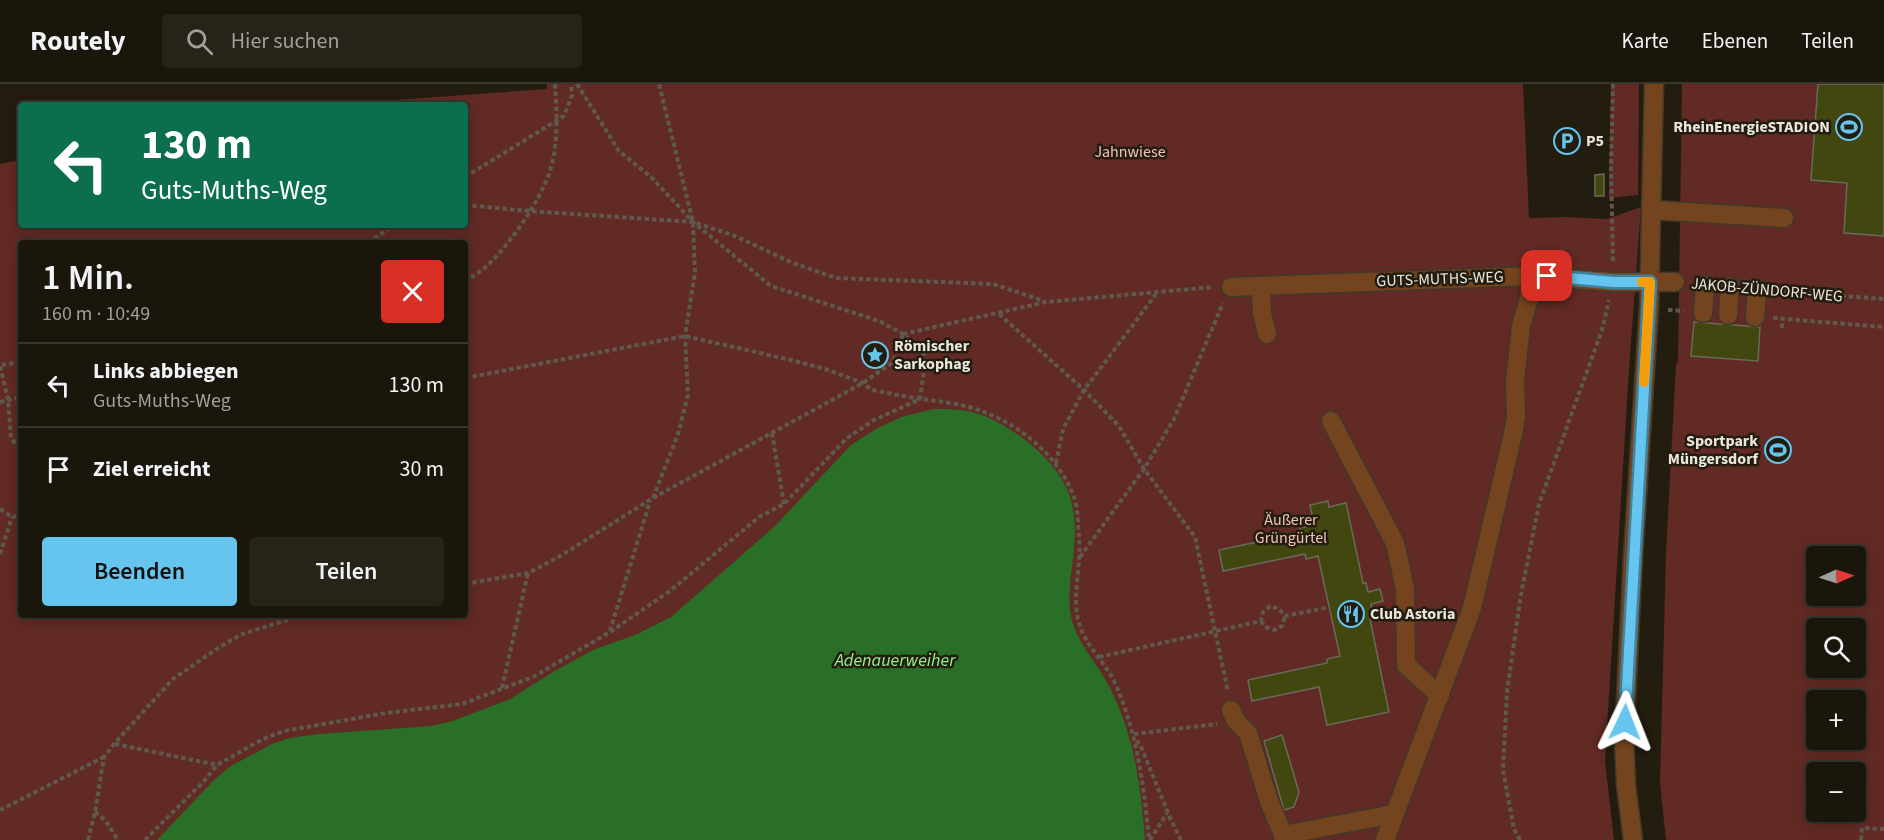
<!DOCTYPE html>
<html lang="de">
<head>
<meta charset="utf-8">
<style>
  :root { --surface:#1a160b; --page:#272319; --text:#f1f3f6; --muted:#9f9f9d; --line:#38352c; --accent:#65c5ee }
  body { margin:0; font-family:"Source Sans 3",sans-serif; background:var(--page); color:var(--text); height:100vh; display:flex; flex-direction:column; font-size:22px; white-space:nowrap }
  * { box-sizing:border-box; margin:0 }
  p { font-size:20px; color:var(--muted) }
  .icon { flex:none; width:33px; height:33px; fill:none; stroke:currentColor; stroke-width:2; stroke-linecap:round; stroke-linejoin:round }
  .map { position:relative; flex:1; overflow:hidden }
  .panel { position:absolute; left:18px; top:156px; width:450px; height:378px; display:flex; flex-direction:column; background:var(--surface); border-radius:6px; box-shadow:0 3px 15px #0003,0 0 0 2px var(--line) }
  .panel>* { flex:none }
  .banner { position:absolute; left:18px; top:18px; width:450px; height:126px; border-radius:6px; box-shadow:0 3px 15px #0003,0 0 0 2px var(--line); background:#0b6e4f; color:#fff; overflow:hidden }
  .needle { width:39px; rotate:87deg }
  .controls { position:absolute; left:1806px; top:462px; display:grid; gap:12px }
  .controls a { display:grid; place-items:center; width:60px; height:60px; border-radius:6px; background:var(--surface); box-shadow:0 3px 15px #0003,0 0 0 2px var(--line); font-size:30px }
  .pin { position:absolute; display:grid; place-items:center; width:51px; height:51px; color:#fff; margin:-26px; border-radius:12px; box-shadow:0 3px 9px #0006 }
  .me { position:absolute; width:66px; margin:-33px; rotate:2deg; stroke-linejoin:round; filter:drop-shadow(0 0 4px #0008) }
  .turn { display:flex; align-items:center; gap:21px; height:126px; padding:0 24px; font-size:27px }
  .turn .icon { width:78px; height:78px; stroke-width:2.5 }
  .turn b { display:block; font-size:42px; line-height:51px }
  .round { display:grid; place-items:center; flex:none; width:63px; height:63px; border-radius:6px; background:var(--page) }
  .headline { display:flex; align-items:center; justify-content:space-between; height:102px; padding:0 24px }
  h1 { font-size:36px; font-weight:600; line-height:45px }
  .button { display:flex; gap:12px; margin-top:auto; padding:12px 24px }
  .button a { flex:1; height:69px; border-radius:6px; background:var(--accent); color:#111; font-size:24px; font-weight:600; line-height:69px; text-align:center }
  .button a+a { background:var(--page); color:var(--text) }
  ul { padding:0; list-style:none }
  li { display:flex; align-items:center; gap:18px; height:84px; padding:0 24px; border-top:2px solid var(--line) }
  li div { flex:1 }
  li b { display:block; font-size:22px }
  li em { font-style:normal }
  header { display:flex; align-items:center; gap:36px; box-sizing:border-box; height:84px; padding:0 30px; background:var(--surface); border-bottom:2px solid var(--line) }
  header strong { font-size:28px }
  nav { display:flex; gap:33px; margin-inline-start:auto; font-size:21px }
  .search { width:420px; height:54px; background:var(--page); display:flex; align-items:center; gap:15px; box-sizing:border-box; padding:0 21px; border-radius:6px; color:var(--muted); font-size:22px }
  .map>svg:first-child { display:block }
  .green { fill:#622a24; fill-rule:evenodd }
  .water { fill:#296f27 }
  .building { fill:#42470f; stroke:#686b5a; stroke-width:1.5 }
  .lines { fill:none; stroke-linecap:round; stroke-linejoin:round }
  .minor-casing { stroke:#3f392c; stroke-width:21 }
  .path { stroke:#5f594d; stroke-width:4; stroke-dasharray:4.5 3; stroke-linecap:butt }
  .minor { stroke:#74441e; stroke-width:18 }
  .route-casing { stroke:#42809b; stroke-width:15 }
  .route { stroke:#65c5ee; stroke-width:10 }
  .slow { stroke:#f59e0b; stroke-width:10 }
  .labels { text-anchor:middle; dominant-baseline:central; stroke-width:5; stroke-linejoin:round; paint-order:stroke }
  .poi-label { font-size:16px; font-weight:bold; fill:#eae6dd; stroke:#231d0f; text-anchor:start }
  .park-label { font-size:16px; fill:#f6c0b9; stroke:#231d0f }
  .street-label { font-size:16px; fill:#eae6dd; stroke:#231d0f }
  .water-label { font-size:18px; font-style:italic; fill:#95f08f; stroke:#231d0f }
</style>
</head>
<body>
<header>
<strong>Routely</strong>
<div class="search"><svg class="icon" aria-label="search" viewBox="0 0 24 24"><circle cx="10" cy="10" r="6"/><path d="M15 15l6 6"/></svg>Hier suchen</div>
<nav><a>Karte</a><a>Ebenen</a><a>Teilen</a></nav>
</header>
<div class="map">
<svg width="1884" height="756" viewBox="0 0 1884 756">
  <rect width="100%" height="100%" fill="#231d0f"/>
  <g class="green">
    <path d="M 547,0 L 1523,0 L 1529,134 L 1567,133 L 1607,135 L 1641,123 L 1629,285 L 1605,677 L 1614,756 L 0,756 L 0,80 L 21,76 L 21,141 L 465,141 L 465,21 L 355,21 L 380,17 L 547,5 ZM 21,159 L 465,159 L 465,531 L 21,531 Z"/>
    <path d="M 1611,0 L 1639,0 L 1638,111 L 1609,114 Z"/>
    <path d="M 1682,0 L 1884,0 L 1884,756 L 1666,756 L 1660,699 L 1666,469 L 1676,281 L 1678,277 ZM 1816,472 L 1856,472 L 1856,512 L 1816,512 ZM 1816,544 L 1856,544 L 1856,584 L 1816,584 ZM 1816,616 L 1856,616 L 1856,656 L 1816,656 ZM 1816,688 L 1856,688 L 1856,728 L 1816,728 Z"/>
  </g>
  <path class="water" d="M 934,325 C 949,325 965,325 979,330 C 1011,341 1053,373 1067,405 C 1073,418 1075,435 1075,449 C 1075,479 1064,511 1073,540 C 1081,564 1100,583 1111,606 C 1135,654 1141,704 1145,756 L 157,756 L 214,696 L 231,682 L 272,660 L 289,654 L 319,650 L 431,642 L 453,637 L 510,615 L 553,588 L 593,566 L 635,551 L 671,533 L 775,442 L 851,361 L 876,345 L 901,333 Z"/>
  <g class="building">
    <path d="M 1818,0 L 1884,0 L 1884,152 L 1844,149 L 1847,99 L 1811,96 Z"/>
    <path d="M 1604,90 L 1604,112 L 1595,112 L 1595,91 Z"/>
    <path d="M 1694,238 L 1760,243 L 1758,277 L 1691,272 Z"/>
    <path d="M 1328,417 L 1329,423 L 1346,419 L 1363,499 L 1366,499 L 1368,508 L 1380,505 L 1383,517 L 1371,520 L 1372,529 L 1369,530 L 1389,628 L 1327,641 L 1319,603 L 1252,617 L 1248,596 L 1327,579 L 1327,575 L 1340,572 L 1318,472 L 1306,475 L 1305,470 L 1223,487 L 1219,466 L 1300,449 L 1300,444 L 1314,441 L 1310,421 Z"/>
    <path d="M 1282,651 L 1299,708 L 1294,723 L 1284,726 L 1264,657 Z"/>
  </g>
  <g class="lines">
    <defs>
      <g id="minor">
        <path d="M 1652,126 L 1784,134"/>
        <path d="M 1261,202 L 1262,229 L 1267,250"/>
        <path d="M 1231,203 L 1534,192 L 1613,198 L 1675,198"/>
        <path d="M 1703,229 L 1705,201"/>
        <path d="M 1728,231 L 1730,203"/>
        <path d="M 1755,233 L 1757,206"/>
        <path d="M 1331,337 L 1395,459 L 1405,505 L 1406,581 L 1440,612"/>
        <path d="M 1231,626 L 1236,637 L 1248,649 L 1269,717 L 1285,756"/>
        <path d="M 1283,751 L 1394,730"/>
        <path d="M 1385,756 L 1472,524 L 1513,350 L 1516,333 L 1515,296 L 1521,242 L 1528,218 L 1534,192"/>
        <path d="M 1633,756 L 1626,701 L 1624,655 L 1633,473 L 1649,224 L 1654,0"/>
      </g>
    </defs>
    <use href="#minor" class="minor-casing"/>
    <g class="path">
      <path d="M 577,0 L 619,67 L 651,93 L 693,138 L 771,202 L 879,237 L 903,250 L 926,272 L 920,315"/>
      <path d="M 1613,0 L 1611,84 L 1613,179"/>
      <path d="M 465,93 L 564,32 L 572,11 L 571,0"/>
      <path d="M 465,121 L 529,127 L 693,138 L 735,152 L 793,179 L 836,194 L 993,200 L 1044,217"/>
      <path d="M 368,159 L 394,141"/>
      <path d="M 465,198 C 473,192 483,186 490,179 C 511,158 536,122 547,95 C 559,66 557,31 555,0"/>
      <path d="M 1774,207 L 1884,215"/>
      <path d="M 1668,226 L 1684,227"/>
      <path d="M 999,230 L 1084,306 L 1119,342 L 1144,385 L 1195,453 L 1228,608"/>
      <path d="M 1773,234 L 1884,243"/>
      <path d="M 1782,244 L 1782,235"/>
      <path d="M 903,250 L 1046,218 L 1214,203"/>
      <path d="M 21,278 L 0,281 L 8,316 L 11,354 L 21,367"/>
      <path d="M 465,294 L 685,252 L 791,276 L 825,285 L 863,299 L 872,306 C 889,309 905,313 922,315 C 942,318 965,320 984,328 C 1023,343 1059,373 1074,413 C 1078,424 1078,441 1079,453 C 1082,481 1071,512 1079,539 C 1085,561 1104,577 1114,597 C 1137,647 1144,702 1149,756"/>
      <path d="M 0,318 L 21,313"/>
      <path d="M 772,349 L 784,420"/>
      <path d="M 1056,379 L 1063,345 L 1084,306 L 1156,210"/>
      <path d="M 653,414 L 678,350 L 688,311 L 685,252 L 695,188 L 693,138 L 659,0"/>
      <path d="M 0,425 L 12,433 L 21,431"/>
      <path d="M 0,470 L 12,433"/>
      <path d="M 1080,473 L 1144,385 L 1174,335 L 1223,219"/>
      <path d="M 465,500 L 528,489 L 557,474 L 653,414 L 863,299 L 893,278 L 903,250"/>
      <path d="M 1261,537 L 1265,543 L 1275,546 L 1282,542 L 1285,532"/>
      <path d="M 610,547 L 650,417"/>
      <path d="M 1099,573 L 1261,537 L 1263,528 L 1270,522 L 1279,525 L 1285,532 L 1330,523"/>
      <path d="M 502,604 L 528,489"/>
      <path d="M 1134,650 L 1217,640"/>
      <path d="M 1136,657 L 1140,660 L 1170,734 L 1181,756"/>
      <path d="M 115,660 L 217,681"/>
      <path d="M 0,726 L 104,673"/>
      <path d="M 95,728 L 105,736 L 118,756"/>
      <path d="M 88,756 L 95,728 L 104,673 L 114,660 L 173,595 L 218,564 L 240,551 L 302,531"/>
      <path d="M 145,756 L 205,696 L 217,681 L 263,655 L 284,647 L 386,629 L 462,620 L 533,593 L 610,548 L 670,507 L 759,433 L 784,420 L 847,354 L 874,336 L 920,315"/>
      <path d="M 1150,756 L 1167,729"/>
      <path d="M 1520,756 L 1514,745 L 1503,686 L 1507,608 L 1521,510 L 1539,420 L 1602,246 L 1609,216"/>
      <path d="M 1861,756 L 1862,744 L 1884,745"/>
    </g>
    <use href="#minor" class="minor"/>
  </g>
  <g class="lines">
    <defs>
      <path id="route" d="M 1547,192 L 1613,198 L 1650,198 L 1625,638"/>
    </defs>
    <use href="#route" class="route-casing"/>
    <use href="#route" class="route"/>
    <path class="slow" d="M 1642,198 L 1650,198 L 1644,298"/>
  </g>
  <defs>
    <symbol id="stadium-ring" viewBox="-11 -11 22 22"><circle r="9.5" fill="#231d0f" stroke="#65c5ee" stroke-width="1.5"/><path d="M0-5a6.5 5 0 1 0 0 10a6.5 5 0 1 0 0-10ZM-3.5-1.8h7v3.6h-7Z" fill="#65c5ee"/></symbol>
    <symbol id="parking-ring" viewBox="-11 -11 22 22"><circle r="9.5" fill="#231d0f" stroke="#65c5ee" stroke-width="1.5"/><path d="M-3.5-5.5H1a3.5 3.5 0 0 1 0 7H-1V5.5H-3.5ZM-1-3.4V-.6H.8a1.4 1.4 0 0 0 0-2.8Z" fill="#65c5ee"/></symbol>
    <symbol id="sight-ring" viewBox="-11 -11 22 22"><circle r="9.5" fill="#231d0f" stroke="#65c5ee" stroke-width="1.5"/><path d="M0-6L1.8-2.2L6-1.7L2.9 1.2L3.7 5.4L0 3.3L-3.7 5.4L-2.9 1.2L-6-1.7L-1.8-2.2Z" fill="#65c5ee"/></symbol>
    <symbol id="restaurant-ring" viewBox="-11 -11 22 22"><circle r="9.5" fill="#231d0f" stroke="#65c5ee" stroke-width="1.5"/><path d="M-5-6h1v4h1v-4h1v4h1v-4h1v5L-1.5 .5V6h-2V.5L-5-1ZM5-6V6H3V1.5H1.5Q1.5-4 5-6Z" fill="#65c5ee"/></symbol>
  </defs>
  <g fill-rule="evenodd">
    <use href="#stadium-ring" x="1834" y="28" width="30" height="30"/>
    <use href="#parking-ring" x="1552" y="42" width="30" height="30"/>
    <use href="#sight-ring" x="860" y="256" width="30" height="30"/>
    <use href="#stadium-ring" x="1763" y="351" width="30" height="30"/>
    <use href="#restaurant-ring" x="1336" y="515" width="30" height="30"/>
  </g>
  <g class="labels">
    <g class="poi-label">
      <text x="1830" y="43" text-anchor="end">RheinEnergieSTADION</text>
      <text x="1586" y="57">P5</text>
      <text x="894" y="262">Römischer<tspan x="894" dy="18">Sarkophag</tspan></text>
      <text x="1758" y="357" text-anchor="end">Sportpark<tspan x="1758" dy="18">Müngersdorf</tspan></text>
      <text x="1370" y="530">Club Astoria</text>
    </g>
    <g class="park-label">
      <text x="1130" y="68">Jahnwiese</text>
      <text x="1291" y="436">Äußerer<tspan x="1291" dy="18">Grüngürtel</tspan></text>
    </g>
    <g class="street-label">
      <text transform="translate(1440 195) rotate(-2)">GUTS-MUTHS-WEG</text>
      <text transform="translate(1767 206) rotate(5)">JAKOB-ZÜNDORF-WEG</text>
    </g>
    <g class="water-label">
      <text x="895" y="576">Adenauerweiher</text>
    </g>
  </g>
</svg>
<div class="controls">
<a><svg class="needle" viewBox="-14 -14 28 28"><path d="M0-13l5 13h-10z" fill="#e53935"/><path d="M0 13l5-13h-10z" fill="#9f9f9d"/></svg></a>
<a><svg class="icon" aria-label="search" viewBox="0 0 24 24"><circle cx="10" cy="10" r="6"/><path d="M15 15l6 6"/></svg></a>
<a>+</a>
<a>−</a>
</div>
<div class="pin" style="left:1547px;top:192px;background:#d93025"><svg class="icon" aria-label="arrive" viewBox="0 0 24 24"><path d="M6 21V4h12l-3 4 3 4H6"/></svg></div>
<svg class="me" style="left:1625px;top:638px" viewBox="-20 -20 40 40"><path d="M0-17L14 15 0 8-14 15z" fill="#65c5ee" stroke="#fff" stroke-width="4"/></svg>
<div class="banner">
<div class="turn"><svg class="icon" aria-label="left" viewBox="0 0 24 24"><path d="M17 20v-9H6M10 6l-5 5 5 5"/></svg><div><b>130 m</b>Guts-Muths-Weg</div></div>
</div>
<section class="panel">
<div class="headline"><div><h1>1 Min.</h1><p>160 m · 10:49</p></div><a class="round" style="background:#d93025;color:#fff"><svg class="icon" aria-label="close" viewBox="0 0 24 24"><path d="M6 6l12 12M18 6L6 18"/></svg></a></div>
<ul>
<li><svg class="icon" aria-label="left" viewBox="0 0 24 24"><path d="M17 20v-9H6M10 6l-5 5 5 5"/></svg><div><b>Links abbiegen</b><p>Guts-Muths-Weg</p></div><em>130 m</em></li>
<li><svg class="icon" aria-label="arrive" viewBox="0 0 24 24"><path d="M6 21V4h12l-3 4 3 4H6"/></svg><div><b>Ziel erreicht</b></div><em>30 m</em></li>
</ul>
<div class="button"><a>Beenden</a><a>Teilen</a></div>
</section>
</div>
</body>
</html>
